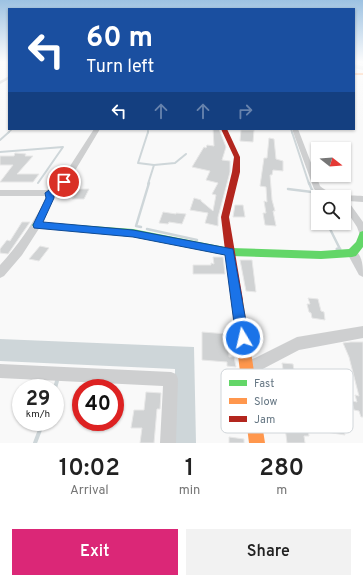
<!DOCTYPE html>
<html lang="en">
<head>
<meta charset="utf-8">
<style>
  :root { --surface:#fff; --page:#f2f2f2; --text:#222; --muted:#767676; --accent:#db2777 }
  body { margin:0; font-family:Overpass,sans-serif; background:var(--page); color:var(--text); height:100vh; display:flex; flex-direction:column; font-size:15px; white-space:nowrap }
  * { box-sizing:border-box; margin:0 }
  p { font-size:13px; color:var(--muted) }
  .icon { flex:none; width:22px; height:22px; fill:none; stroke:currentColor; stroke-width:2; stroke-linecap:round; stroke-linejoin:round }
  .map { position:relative; height:443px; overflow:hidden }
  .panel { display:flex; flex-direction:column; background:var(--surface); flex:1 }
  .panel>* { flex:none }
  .guide { position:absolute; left:8px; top:8px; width:347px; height:122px; border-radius:0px; box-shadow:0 1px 3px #0004; background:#1a4fa0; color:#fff; overflow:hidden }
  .needle { width:26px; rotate:107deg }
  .controls { position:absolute; left:311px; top:142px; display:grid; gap:8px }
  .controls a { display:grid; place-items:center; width:40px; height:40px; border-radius:0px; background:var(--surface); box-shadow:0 1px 3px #0004; font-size:20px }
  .speed { position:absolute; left:12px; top:379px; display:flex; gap:8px; font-size:20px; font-weight:700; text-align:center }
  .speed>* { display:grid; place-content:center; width:52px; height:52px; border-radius:50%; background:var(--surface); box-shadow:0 1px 3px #0004; line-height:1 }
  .speed small { font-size:10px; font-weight:400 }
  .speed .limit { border:6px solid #d22; background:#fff; color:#111 }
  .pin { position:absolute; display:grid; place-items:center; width:34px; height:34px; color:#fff; margin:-17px; border:2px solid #fff; border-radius:50%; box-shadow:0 1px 4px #0007 }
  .me { position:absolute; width:44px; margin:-22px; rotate:351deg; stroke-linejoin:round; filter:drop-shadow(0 0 3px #0008) }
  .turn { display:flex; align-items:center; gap:14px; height:84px; padding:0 12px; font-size:18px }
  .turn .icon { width:52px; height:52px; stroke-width:2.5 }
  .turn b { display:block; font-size:28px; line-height:34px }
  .lanes { display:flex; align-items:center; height:38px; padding:0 12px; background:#0003; justify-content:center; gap:20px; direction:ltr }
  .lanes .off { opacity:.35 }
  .eta { display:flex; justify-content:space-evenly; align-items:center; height:68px; text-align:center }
  .eta b { font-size:24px; font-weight:600; line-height:28px }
  .primary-button { display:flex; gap:8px; margin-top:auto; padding:8px 12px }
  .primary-button a { flex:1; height:46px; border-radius:0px; background:var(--accent); color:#fff; font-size:16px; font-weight:600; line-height:46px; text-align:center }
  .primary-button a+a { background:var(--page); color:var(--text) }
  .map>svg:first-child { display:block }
  .water { fill:#ced6d9 }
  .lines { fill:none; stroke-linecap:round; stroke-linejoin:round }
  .stream-far5 { stroke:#ced6d9; stroke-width:1 }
  .stream-far4 { stroke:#ced6d9; stroke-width:1.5 }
  .stream-far3 { stroke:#ced6d9; stroke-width:2 }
  .stream-far2 { stroke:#ced6d9; stroke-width:2.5 }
  .stream-far1 { stroke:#ced6d9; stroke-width:3 }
  .stream { stroke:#ced6d9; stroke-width:4 }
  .river { fill:#ced6d9; fill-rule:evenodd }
  .building { fill:#d0d2d3; stroke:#e8e8e8 }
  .street { fill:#cecfd0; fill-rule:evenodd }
  .fast { fill:#63d668; fill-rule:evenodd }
  .slow { fill:#ff974d; fill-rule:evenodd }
  .jam { fill:#b3261e; fill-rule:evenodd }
  .route { fill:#1a73e8; stroke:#114b97 }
  .key { fill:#fff; stroke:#d1d6da; stroke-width:1 }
  .key-label { font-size:11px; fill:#657683 }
</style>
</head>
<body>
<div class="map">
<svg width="363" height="443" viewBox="0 0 363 443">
  <rect width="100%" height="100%" fill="#f9f9f9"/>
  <path class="water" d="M 0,339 L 194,347 L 196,443 L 175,443 L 175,369 L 0,361 Z"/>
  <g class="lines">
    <path class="stream-far5" d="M 354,62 L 363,64"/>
    <g class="stream-far4">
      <path d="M 148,129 L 148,133"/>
      <path d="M 291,129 L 292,133"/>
      <path d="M 8,133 L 12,129"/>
    </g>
    <g class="stream-far3">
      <path d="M 148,132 L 138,163 L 154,165"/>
      <path d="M 292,132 L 309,184"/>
      <path d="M 0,140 L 9,132"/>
      <path d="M 0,152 L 63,147 L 38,183"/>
      <path d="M 148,184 L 154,165 L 175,163 L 186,154"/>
    </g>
    <g class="stream-far2">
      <path d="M 309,183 L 318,204"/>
      <path d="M 288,189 L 312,192"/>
      <path d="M 327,223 L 340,249 L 337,249"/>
      <path d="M 141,227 L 136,226 L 149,183"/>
      <path d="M 147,229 L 197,240"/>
    </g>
    <path class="stream-far1" d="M 337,249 L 340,249"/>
    <g class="stream">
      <path d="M 55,388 L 57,381"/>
      <path d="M 35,443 L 43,422"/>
    </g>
    <path class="river" d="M 354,64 L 363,66 L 363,70 L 354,68 Z"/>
  </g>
  <g class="building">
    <path d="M 213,129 L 219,129 L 226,147 L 222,160 L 230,161 L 230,172 L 218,217 L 218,226 L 205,223 L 208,213 L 190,210 L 194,198 L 201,200 L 201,201 L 213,211 L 216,195 L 212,194 L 218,183 L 206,180 L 210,171 L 192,167 L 204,147 L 206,148 L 207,145 L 214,146 Z"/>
    <path d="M 241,130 L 254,130 L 253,142 L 240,141 Z"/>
    <path d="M 269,138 L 274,139 L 276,159 L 283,161 L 283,171 L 273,170 L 272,175 L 270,175 L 272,200 L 275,211 L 273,211 L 276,226 L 265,225 L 263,213 L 266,213 L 264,201 L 267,202 L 266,187 L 260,186 L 264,158 L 267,158 Z"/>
    <path d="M 15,153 L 26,154 L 25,156 L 33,156 L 17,174 L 39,174 L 33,182 L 0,182 L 13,165 L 0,165 L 0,156 L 14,156 Z"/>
    <path d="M 79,189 L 89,189 L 84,199 L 72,199 Z"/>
    <path d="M 235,205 L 243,205 L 245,217 L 233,217 Z"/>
    <path d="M 163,212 L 176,214 L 176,213 L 186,214 L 182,224 L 169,222 L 168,224 L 159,223 Z"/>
    <path d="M 22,222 L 30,222 L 8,254 L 0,253 L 0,249 L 7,240 L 10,241 Z"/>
    <path d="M 40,246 L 49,248 L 39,261 L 29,259 Z"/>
    <path d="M 213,257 L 223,257 L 225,274 L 193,274 L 193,265 L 211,265 L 211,263 L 214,264 Z"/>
    <path d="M 240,260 L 252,260 L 256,292 L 246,291 Z"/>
    <path d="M 308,298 L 318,299 L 321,311 L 324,312 L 325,320 L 312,318 L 311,313 L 309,312 L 307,304 L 310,304 Z"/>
    <path d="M 202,332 L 228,334 L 229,357 L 234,357 L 236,367 L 227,366 L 227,362 L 202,360 Z"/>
    <path d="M 351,342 L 363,342 L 363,417 L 361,417 L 359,411 L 354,410 L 352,401 L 357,402 L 355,395 L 359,396 L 349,357 L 343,343 Z"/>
    <path d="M 282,363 L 293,364 L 296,385 L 322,388 L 325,400 L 303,398 L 309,436 L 304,436 L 305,443 L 287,443 L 280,388 L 286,388 Z"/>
    <path d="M 146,392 L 161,393 L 160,409 L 157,409 L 154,443 L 140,443 L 142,428 L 131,428 L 134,410 L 144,410 Z"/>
    <path d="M 323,415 L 341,418 L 345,435 L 326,432 Z"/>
    <path d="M 229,437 L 244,439 L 244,443 L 229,443 Z"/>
  </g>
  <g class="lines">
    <g class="street">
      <path d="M 9,76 L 9,79 L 0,84 L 0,81 Z"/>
      <path d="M 94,129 L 100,129 L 67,184 L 53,194 L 54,198 L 40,227 L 22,255 L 4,276 L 0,278 L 0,265 C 20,243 32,225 46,198 L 45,196 L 0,196 L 0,190 L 47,190 L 61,180 Z"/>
      <path d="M 292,129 L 298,129 L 320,186 C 331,196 349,195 363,196 L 363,202 L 348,201 L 363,222 L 363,236 L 360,235 L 357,227 L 344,207 L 344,197 C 333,197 323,197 314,189 Z"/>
      <path d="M 352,249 C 363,253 363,267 363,277 L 359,275 L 347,253 L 348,250 Z"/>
      <path d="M 363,326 L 363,338 L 299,350 L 257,372 L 247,374 L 242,372 L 240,367 L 242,362 L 255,358 L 297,337 Z"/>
      <path d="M 0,364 L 171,372 L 176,374 L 178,379 L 176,443 L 160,443 L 163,386 L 0,378 Z"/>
    </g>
    <path class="fast" d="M 37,222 L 133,229 L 230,248 L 321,251 L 349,249 L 356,242 L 360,232 L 363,231 L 363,247 L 356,256 L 352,257 L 321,259 L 230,256 L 133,237 L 37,228 L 34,227 L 32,225 L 34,223 Z"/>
    <g class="slow">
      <rect x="354" y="73" width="9" height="2"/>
      <path d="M 237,294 L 241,296 L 243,300 L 265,443 L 249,443 L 231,300 L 233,296 Z"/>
    </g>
    <path class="jam" d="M 221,129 L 227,129 L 240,157 L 240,172 L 229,217 L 243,300 L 241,304 L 237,306 L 233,304 L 231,300 L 221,217 L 232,172 L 234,157 Z"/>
  </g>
  <linearGradient id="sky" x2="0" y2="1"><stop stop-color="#9dc2e2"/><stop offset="0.5" stop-color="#fcfcfc"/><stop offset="1" stop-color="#fcfcfc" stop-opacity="0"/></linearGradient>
  <rect width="363" height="124" fill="url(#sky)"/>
  <path class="route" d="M 64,179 L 67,182 L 60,190 L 54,194 L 54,198 L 43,222 L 133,230 L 233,249 L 249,338 L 248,343 L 243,345 L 238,343 L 236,338 L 225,255 L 133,237 L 34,228 L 33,225 L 46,198 L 45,193 Z"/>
  <rect x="221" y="369" width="132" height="64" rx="6" class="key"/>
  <rect x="229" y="380" width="18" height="6" fill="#63d668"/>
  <rect x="229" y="398" width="18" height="6" fill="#ff974d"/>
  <rect x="229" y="416" width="18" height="6" fill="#b3261e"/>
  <g class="key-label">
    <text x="254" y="387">Fast</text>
    <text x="254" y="405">Slow</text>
    <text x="254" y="423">Jam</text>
  </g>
</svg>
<div class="controls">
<a><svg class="needle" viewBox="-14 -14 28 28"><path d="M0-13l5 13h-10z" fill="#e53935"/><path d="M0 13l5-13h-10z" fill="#767676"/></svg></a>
<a><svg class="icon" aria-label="search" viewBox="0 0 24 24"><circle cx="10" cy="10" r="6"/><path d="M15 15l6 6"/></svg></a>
</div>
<div class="speed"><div>29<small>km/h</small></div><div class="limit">40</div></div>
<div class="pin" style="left:64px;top:182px;background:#d93025"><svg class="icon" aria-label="arrive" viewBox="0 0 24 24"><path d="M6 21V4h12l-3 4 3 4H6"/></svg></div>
<svg class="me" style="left:243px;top:338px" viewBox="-20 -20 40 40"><circle r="17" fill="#1a73e8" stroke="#fff" stroke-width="3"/><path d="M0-11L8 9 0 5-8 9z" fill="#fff"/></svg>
<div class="guide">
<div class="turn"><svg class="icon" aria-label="left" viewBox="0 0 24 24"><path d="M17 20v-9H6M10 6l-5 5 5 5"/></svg><div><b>60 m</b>Turn left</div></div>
<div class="lanes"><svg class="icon" aria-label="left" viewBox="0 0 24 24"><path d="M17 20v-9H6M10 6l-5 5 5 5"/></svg><svg class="icon off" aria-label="ahead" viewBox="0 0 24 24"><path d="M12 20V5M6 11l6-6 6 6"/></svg><svg class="icon off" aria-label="ahead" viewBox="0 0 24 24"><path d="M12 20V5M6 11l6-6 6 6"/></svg><svg class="icon off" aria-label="right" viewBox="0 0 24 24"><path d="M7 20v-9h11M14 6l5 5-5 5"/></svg></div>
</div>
</div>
<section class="panel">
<div class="eta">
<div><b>10:02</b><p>Arrival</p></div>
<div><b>1</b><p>min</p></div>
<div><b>280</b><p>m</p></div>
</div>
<div class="primary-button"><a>Exit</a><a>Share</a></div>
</section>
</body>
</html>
